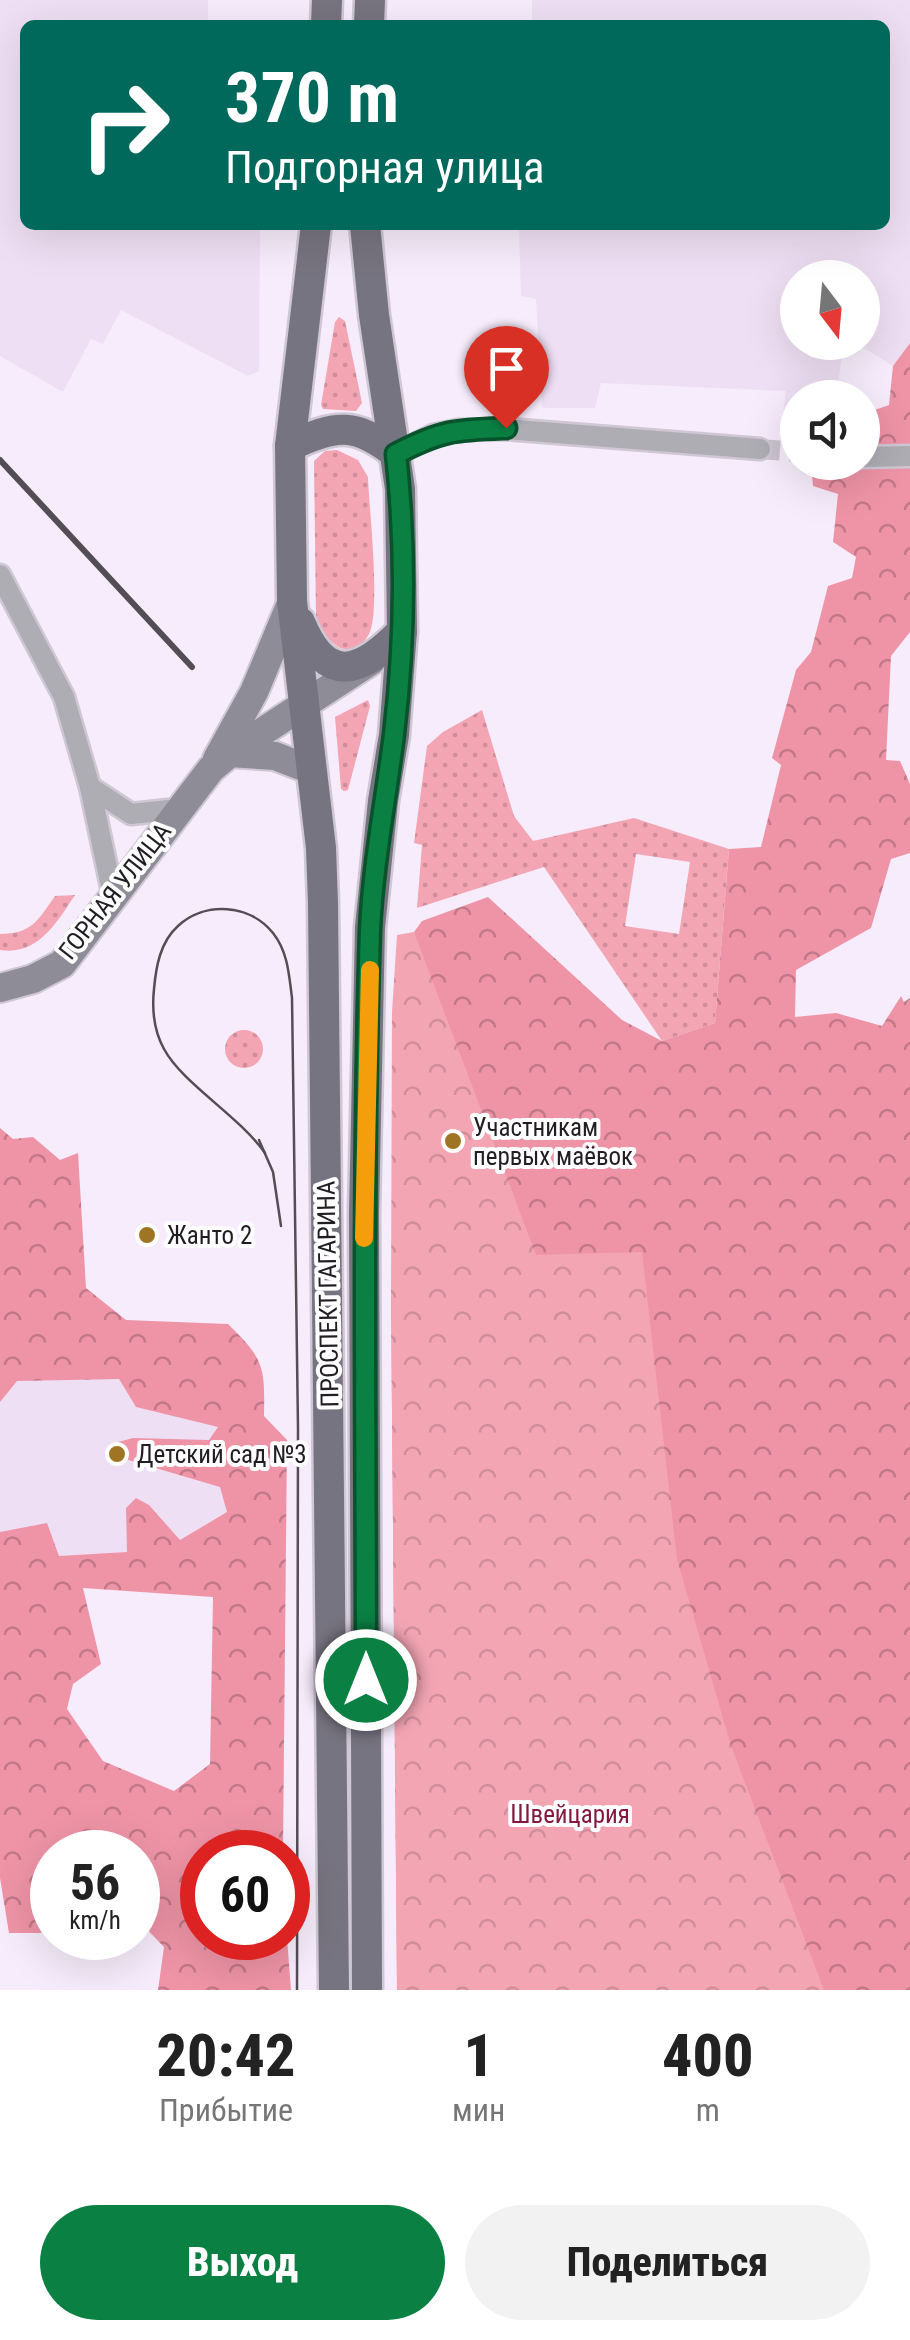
<!DOCTYPE html>
<html lang="ru">
<head>
<meta charset="utf-8">
<style>
  :root { --surface:#fff; --page:#f2f2f2; --text:#222; --muted:#767676; --accent:#0b8043 }
  body { margin:0; font-family:"Roboto Condensed",sans-serif; background:var(--page); color:var(--text); height:100vh; display:flex; flex-direction:column; font-size:38px; white-space:nowrap }
  * { box-sizing:border-box; margin:0 }
  p { font-size:32px; color:var(--muted) }
  .icon { flex:none; width:55px; height:55px; fill:none; stroke:currentColor; stroke-width:2; stroke-linecap:round; stroke-linejoin:round }
  .map { position:relative; height:1990px; overflow:hidden }
  .drawer { display:flex; flex-direction:column; background:var(--surface); flex:1 }
  .drawer>* { flex:none }
  .banner { position:absolute; left:20px; top:20px; width:870px; height:210px; border-radius:15px; box-shadow:0 10px 40px #0002; background:#00695c; color:#fff; overflow:hidden }
  .needle { width:65px; rotate:164deg }
  .buttons { position:absolute; left:780px; top:260px; display:grid; gap:20px }
  .buttons a { display:grid; place-items:center; width:100px; height:100px; border-radius:50%; background:var(--surface); box-shadow:0 10px 40px #0002; font-size:50px }
  .speed { position:absolute; left:30px; top:1830px; display:flex; gap:20px; font-size:50px; font-weight:700; text-align:center }
  .speed>* { display:grid; place-content:center; width:130px; height:130px; border-radius:50%; background:var(--surface); box-shadow:0 10px 40px #0002; line-height:1 }
  .speed small { font-size:25px; font-weight:400 }
  .speed .limit { border:15px solid #d22; background:#fff; color:#111 }
  .pin { position:absolute; display:grid; place-items:center; width:85px; height:85px; color:#fff; margin:-102px -42px; border-radius:50% 50% 50% 0; rotate:-45deg; box-shadow:0 0 10px #0007 }
  .pin .icon { rotate:45deg }
  .me { position:absolute; width:110px; margin:-55px; rotate:0deg; stroke-linejoin:round; filter:drop-shadow(0 0 8px #0008) }
  .turn { display:flex; align-items:center; gap:35px; height:210px; padding:0 40px; font-size:45px }
  .turn .icon { width:130px; height:130px; stroke-width:2.5 }
  .turn b { display:block; font-size:70px; line-height:85px }
  .eta { display:flex; justify-content:space-evenly; align-items:center; height:170px; text-align:center }
  .eta b { font-size:60px; font-weight:800; line-height:70px }
  .action { display:flex; gap:20px; margin-top:auto; padding:20px 40px }
  .action a { flex:1; height:115px; border-radius:60px; background:var(--accent); color:#fff; font-size:40px; font-weight:800; line-height:115px; text-align:center }
  .action a+a { background:var(--page); color:var(--text) }
  .map>svg:first-child { display:block }
  .built { fill:#efdff4; fill-rule:evenodd }
  .grass { fill:url(#grass-dots); fill-rule:evenodd }
  .forest { fill:url(#forest-crowns); fill-rule:evenodd }
  .park { fill:url(#park-crowns) }
  .lines { fill:none; stroke-linecap:round; stroke-linejoin:round }
  .minor-tunnel { stroke:#ccc3d0; stroke-width:20; stroke-dasharray:20 10; stroke-linecap:butt }
  .minor-casing { stroke:#d0c7d4; stroke-width:25 }
  .secondary-casing { stroke:#d0c7d4; stroke-width:32 }
  .primary-casing { stroke:#d0c7d4; stroke-width:35 }
  .minor { stroke:#aeadb4; stroke-width:20 }
  .secondary { stroke:#8e8c96; stroke-width:28 }
  .primary { stroke:#777481; stroke-width:30 }
  .tram { stroke:#534e56; stroke-width:2.5 }
  .rail { stroke:#534e56; stroke-width:6 }
  .route-casing { stroke:#07532c; stroke-width:25 }
  .route { stroke:#0b8043; stroke-width:18 }
  .slow { stroke:#f59e0b; stroke-width:18 }
  .poi-dot { fill:#9f7524; stroke:#fefefe; stroke-width:4 }
  .labels { text-anchor:middle; dominant-baseline:central; stroke-width:8; stroke-linejoin:round; paint-order:stroke }
  .street-label { font-size:25px; fill:#211d23; stroke:#fefefe }
  .poi-label { font-size:25px; fill:#211d23; stroke:#fefefe; text-anchor:start }
  .park-label { font-size:25px; fill:#83193d; stroke:#fefefe }
</style>
</head>
<body>
<div class="map">
<svg width="910" height="1990" viewBox="0 0 910 1990">
  <defs>
    <pattern id="grass-dots" width="8" height="8" patternUnits="userSpaceOnUse" patternTransform="scale(2.5)"><rect width="8" height="8" fill="#f3a5b4"/><path d="M2 2h.1M6 6h.1" fill="none" stroke="#d08e9a" stroke-width="1.8" stroke-linecap="round"/></pattern>
    <pattern id="forest-crowns" width="20" height="18" patternUnits="userSpaceOnUse" patternTransform="scale(2.5)"><rect width="20" height="18" fill="#ef94a7"/><path d="M2 6a3 3 0 1 1 6 0M12 15a3 3 0 1 1 6 0" fill="none" stroke="#c17888"/></pattern>
    <pattern id="park-crowns" width="20" height="18" patternUnits="userSpaceOnUse" patternTransform="scale(2.5)"><rect width="20" height="18" fill="#f3a5b4"/><path d="M2 6a3 3 0 1 1 6 0M12 15a3 3 0 1 1 6 0" fill="none" stroke="#d08e9a"/></pattern>
  </defs>
  <rect width="100%" height="100%" fill="#f7ecfb"/>
  <g class="built">
    <path d="M 0,0 L 208,0 L 208,25 L 25,25 L 25,225 L 260,225 L 259,371 L 248,376 L 121,310 L 103,344 L 91,339 L 63,392 L 0,356 Z"/>
    <path d="M 532,0 L 910,0 L 910,343 L 893,366 L 856,343 L 841,360 L 837,397 L 798,398 L 797,414 L 783,413 L 786,391 L 601,383 L 595,408 L 542,408 L 536,299 L 521,296 L 519,230 L 531,230 L 532,225 L 885,225 L 885,25 L 532,25 ZM 798,278 L 862,278 L 862,342 L 798,342 Z"/>
    <path d="M 232,1338 L 236,1568 L 0,1569 L 0,1341 Z"/>
  </g>
  <g class="grass">
    <path d="M 339,317 L 345,321 L 362,403 L 356,411 L 323,409 L 321,405 L 335,322 Z"/>
    <path d="M 337,450 L 358,460 L 368,477 C 369,509 381,610 369,634 C 352,667 322,641 316,616 L 314,461 L 325,451 Z"/>
    <path d="M 368,700 L 370,706 L 348,790 L 344,791 L 341,789 L 335,717 Z"/>
    <path d="M 482,710 L 514,816 L 533,841 L 634,818 L 729,849 L 715,1023 L 662,1041 L 544,867 L 417,908 L 422,845 L 414,843 L 427,746 L 443,732 ZM 636,854 L 690,862 L 679,934 L 625,926 Z"/>
    <path d="M 75,895 C 57,922 38,956 0,950 L 0,934 C 32,934 38,920 55,896 Z"/>
    <circle cx="244" cy="1049" r="19"/>
  </g>
  <g class="forest">
    <path d="M 910,343 L 910,632 L 891,656 L 886,760 L 900,761 L 910,784 L 910,853 L 891,859 L 871,928 L 796,970 L 795,1017 L 836,1013 L 882,1026 L 901,996 L 904,1002 L 910,998 L 910,1990 L 397,1990 L 391,1295 L 477,1262 L 414,932 L 422,921 L 488,897 L 622,1020 L 662,1041 L 715,1023 L 729,849 L 761,847 L 781,765 L 772,758 L 796,670 L 811,652 L 828,586 L 852,578 L 856,557 L 833,542 L 838,494 L 813,486 L 811,463 L 862,462 L 863,414 L 889,405 L 893,366 Z"/>
    <path d="M 0,1128 L 13,1139 L 33,1137 L 60,1160 L 78,1153 L 86,1288 L 126,1320 L 228,1324 C 264,1359 265,1366 264,1416 L 287,1440 L 283,1852 L 202,1852 L 202,1938 L 287,1938 L 291,1990 L 158,1990 L 164,1947 L 138,1920 L 138,1852 L 52,1852 L 52,1909 L 41,1933 L 9,1933 L 0,1878 L 0,1532 L 47,1523 L 59,1556 L 127,1552 L 126,1508 L 136,1498 L 149,1505 L 180,1540 L 227,1512 L 220,1487 L 125,1459 L 118,1442 L 133,1438 L 209,1440 L 218,1427 L 136,1407 L 119,1379 L 17,1381 L 0,1402 ZM 83,1588 L 213,1597 L 210,1764 L 174,1791 L 103,1761 L 67,1709 L 73,1684 L 101,1664 Z"/>
  </g>
  <path class="park" d="M 414,932 L 536,1255 L 642,1252 L 677,1559 L 731,1746 L 824,1990 L 397,1990 L 391,1295 L 392,1012 L 397,935 Z"/>
  <g class="lines">
    <path class="minor-tunnel" d="M 760,449 L 798,452"/>
    <defs>
      <g id="minor">
        <path d="M 396,454 L 433,435 L 458,430 L 506,429 L 760,449"/>
        <path d="M 862,457 L 910,456"/>
        <path d="M 0,575 L 64,697 L 90,787 L 113,896"/>
        <path d="M 90,787 L 131,814 L 178,809"/>
      </g>
      <g id="secondary">
        <path d="M 230,753 L 275,756 L 311,770"/>
        <path d="M 217,759 L 254,692 L 292,601"/>
        <path d="M 0,988 L 33,979 L 62,964 L 211,769 L 230,753 L 371,661"/>
      </g>
      <g id="primary">
        <path d="M 326,25 L 327,0"/>
        <path d="M 369,25 L 370,0"/>
        <path d="M 316,225 L 290,446 L 292,601 L 321,848 L 323,903 L 334,1990"/>
        <path d="M 365,225 L 374,315 L 400,489 L 402,631 L 394,735 L 383,801 L 370,927 L 364,1214 L 367,1990"/>
        <path d="M 290,446 C 336,424 356,422 396,454"/>
        <path d="M 300,622 C 327,687 361,673 402,631"/>
      </g>
    </defs>
    <use href="#minor" class="minor-casing"/>
    <use href="#secondary" class="secondary-casing"/>
    <use href="#primary" class="primary-casing"/>
    <use href="#minor" class="minor"/>
    <use href="#secondary" class="secondary"/>
    <use href="#primary" class="primary"/>
    <g class="tram">
      <path d="M 259,1140 L 273,1172 L 281,1226"/>
      <path d="M 265,1153 C 238,1115 183,1084 164,1049 C 154,1031 152,1008 154,989 C 156,967 160,942 178,926 C 205,901 250,904 273,933 C 288,952 289,975 292,998 L 298,1428 L 297,1990"/>
    </g>
    <path class="rail" d="M 0,460 L 192,667"/>
  </g>
  <g class="lines">
    <defs>
      <path id="route" d="M 366,1680 C 366,1430 362,1179 370,930 C 373,864 386,799 394,734 C 405,642 406,547 396,454 C 442,430 455,430 506,428"/>
    </defs>
    <use href="#route" class="route-casing"/>
    <use href="#route" class="route"/>
    <path class="slow" d="M 364,1238 L 370,970"/>
  </g>
  <g class="poi-dot">
    <circle cx="453" cy="1141" r="10"/>
    <circle cx="147" cy="1235" r="10"/>
    <circle cx="117" cy="1454" r="10"/>
  </g>
  <g class="labels">
    <g class="street-label">
      <text transform="translate(115 891) rotate(-52)">ГОРНАЯ УЛИЦА</text>
      <text transform="translate(328 1294) rotate(-91)">ПРОСПЕКТ ГАГАРИНА</text>
    </g>
    <g class="poi-label">
      <text x="473" y="1127">Участникам<tspan x="473" dy="29">первых маёвок</tspan></text>
      <text x="167" y="1235">Жанто 2</text>
      <text x="137" y="1454">Детский сад №3</text>
    </g>
    <g class="park-label">
      <text x="570" y="1814">Швейцария</text>
    </g>
  </g>
</svg>
<div class="buttons">
<a><svg class="needle" viewBox="-14 -14 28 28"><path d="M0-13l5 13h-10z" fill="#e53935"/><path d="M0 13l5-13h-10z" fill="#767676"/></svg></a>
<a><svg class="icon" aria-label="sound" viewBox="0 0 24 24"><path d="M4 9h4l5-4v14l-5-4H4zM17 9q2 3 0 6"/></svg></a>
</div>
<div class="speed"><div>56<small>km/h</small></div><div class="limit">60</div></div>
<div class="pin" style="left:506px;top:428px;background:#d93025"><svg class="icon" aria-label="arrive" viewBox="0 0 24 24"><path d="M6 21V4h12l-3 4 3 4H6"/></svg></div>
<svg class="me" style="left:366px;top:1680px" viewBox="-20 -20 40 40"><circle r="17" fill="#0b8043" stroke="#fff" stroke-width="3"/><path d="M0-11L8 9 0 5-8 9z" fill="#fff"/></svg>
<div class="banner">
<div class="turn"><svg class="icon" aria-label="right" viewBox="0 0 24 24"><path d="M7 20v-9h11M14 6l5 5-5 5"/></svg><div><b>370 m</b>Подгорная улица</div></div>
</div>
</div>
<section class="drawer">
<div class="eta">
<div><b>20:42</b><p>Прибытие</p></div>
<div><b>1</b><p>мин</p></div>
<div><b>400</b><p>m</p></div>
</div>
<div class="action"><a>Выход</a><a>Поделиться</a></div>
</section>
</body>
</html>
